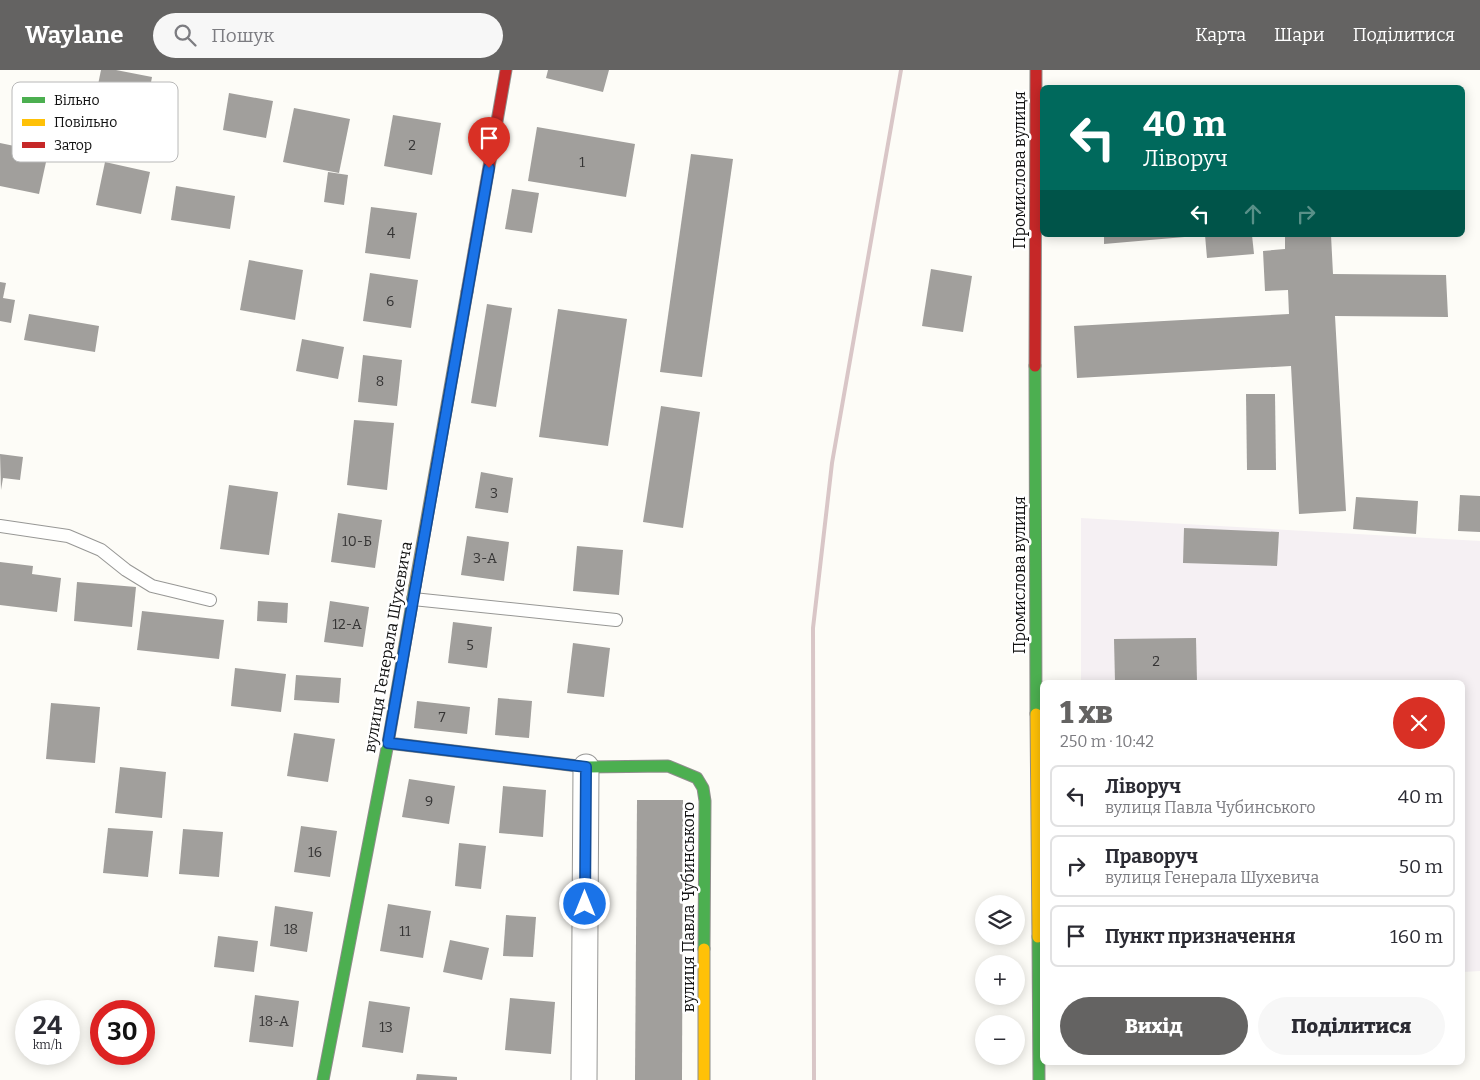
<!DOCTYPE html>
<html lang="uk">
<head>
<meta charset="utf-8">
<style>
  :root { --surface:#fff; --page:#f7f7f7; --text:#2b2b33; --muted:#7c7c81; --line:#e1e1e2; --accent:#646362 }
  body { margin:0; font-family:Bitter,serif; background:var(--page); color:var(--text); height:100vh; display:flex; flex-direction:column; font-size:19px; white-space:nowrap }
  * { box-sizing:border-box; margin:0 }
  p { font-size:16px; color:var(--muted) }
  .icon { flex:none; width:28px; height:28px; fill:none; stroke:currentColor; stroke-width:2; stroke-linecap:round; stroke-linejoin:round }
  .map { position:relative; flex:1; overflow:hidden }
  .panel { position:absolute; left:1040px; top:610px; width:425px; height:385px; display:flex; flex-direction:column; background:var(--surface); border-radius:8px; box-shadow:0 2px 12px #0003 }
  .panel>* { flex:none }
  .guide { position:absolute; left:1040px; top:15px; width:425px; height:152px; border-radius:8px; box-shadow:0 2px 12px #0003; background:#00695c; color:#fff; overflow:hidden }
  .controls { position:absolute; left:975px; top:825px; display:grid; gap:10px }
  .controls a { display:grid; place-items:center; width:50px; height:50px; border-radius:50%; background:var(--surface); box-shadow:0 2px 12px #0003; font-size:25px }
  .speed { position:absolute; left:15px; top:930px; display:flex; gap:10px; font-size:25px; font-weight:700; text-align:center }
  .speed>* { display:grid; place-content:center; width:65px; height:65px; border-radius:50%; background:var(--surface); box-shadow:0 2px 12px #0003; line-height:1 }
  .speed small { font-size:12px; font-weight:400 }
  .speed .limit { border:8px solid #d22; background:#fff; color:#111 }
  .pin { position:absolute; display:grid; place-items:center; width:42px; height:42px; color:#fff; margin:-51px -21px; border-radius:50% 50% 50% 0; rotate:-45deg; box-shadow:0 0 5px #0007 }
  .pin .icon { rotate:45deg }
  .me { position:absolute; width:55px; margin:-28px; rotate:0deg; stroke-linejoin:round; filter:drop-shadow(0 0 4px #0008) }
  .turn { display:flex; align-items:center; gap:18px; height:105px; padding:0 20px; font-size:22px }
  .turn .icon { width:65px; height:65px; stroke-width:2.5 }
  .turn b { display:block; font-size:35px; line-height:42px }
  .lanes { display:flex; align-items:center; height:48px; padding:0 20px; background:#0003; justify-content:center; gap:25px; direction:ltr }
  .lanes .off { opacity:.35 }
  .round { display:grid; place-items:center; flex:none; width:52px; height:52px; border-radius:26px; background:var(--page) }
  .summary { display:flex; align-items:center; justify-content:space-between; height:85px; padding:0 20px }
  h1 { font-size:30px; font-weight:800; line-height:38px; color:var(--accent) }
  .button { display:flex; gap:10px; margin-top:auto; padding:10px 20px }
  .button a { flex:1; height:58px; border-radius:30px; background:var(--accent); color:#fff; font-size:20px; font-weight:800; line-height:58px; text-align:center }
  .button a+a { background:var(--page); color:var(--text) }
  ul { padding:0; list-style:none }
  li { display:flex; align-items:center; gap:15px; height:62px; margin:0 10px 8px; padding:0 10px; border:2px solid var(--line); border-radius:8px }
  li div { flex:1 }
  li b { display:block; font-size:19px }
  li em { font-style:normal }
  header { display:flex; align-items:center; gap:30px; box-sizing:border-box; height:70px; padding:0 25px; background:var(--accent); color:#fff }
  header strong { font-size:24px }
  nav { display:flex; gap:28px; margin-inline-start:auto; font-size:18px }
  .search { width:350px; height:45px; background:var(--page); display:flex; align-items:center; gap:12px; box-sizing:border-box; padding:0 18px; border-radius:28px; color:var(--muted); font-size:19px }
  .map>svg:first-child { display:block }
  .industrial { fill:#f5f0f3 }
  .building { fill:#a19f9c }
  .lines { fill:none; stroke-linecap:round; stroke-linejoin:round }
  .lane-casing { stroke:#979795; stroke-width:14 }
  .street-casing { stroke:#979795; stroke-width:27 }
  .fast-casing { stroke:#8e8d8b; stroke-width:13 }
  .slow-casing { stroke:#8e8d8b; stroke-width:13 }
  .jam-casing { stroke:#8e8d8b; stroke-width:13 }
  .lane { stroke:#fffffe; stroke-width:12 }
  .street { stroke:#fffffe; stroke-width:25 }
  .fast { stroke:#4caf50; stroke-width:11 }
  .slow { stroke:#ffc107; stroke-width:11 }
  .jam { stroke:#c62828; stroke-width:11 }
  .rail { stroke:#d9c6c7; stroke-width:4 }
  .route-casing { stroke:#114b97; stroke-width:12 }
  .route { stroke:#1a73e8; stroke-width:9 }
  .labels { text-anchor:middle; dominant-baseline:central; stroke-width:5; stroke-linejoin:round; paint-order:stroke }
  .number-label { font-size:14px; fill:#353434 }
  .street-label { font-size:16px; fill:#111; stroke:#fff }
  .key { fill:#fff; stroke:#b8b8b8; stroke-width:1 }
  .key-label { font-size:14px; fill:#111 }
</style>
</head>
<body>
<header>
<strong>Waylane</strong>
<div class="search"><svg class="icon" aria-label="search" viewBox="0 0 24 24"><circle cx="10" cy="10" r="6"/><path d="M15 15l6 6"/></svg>Пошук</div>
<nav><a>Карта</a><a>Шари</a><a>Поділитися</a></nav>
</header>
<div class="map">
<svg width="1480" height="1010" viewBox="0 0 1480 1010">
  <rect width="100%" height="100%" fill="#fdfcf7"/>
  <path class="industrial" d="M 1081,448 L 1480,471 L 1480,901 L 1463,902 L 1462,612 L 1081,612 Z"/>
  <g class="building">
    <path d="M 101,0 L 116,0 L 152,7 L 142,59 L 91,49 Z"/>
    <path d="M 548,0 L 609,0 L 603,22 L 546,8 Z"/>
    <path d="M 229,23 L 273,31 L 266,68 L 223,60 Z"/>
    <path d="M 294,38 L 350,49 L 339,103 L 283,92 Z"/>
    <path d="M 393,45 L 441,53 L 432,105 L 384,96 Z"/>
    <path d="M 537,57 L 635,74 L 626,127 L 528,111 Z"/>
    <path d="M 0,73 L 48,83 L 39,124 L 0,116 Z"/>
    <path d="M 691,84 L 733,89 L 702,307 L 660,302 Z"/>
    <path d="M 105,92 L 150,102 L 141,144 L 96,135 Z"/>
    <path d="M 328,102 L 348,105 L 344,135 L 324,132 Z"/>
    <path d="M 176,116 L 235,126 L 230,159 L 171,150 Z"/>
    <path d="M 512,119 L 539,123 L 532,163 L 505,159 Z"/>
    <path d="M 371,137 L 417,143 L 410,189 L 365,183 Z"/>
    <path d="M 1104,165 L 1196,165 L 1196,166 L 1104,174 Z"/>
    <path d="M 1205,165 L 1252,165 L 1254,184 L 1207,188 Z"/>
    <path d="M 1285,165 L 1331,165 L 1333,204 L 1446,205 L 1448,247 L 1335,246 L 1346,441 L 1299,444 L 1291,296 L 1077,308 L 1074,256 L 1289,244 L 1288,220 L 1265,221 L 1263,181 L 1285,179 Z"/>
    <path d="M 249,190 L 303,200 L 295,250 L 240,240 Z"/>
    <path d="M 931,199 L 972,206 L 963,262 L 922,256 Z"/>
    <path d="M 370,203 L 418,210 L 411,258 L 363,251 Z"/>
    <path d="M 0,212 L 6,213 L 3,228 L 15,230 L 11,253 L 0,251 Z"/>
    <path d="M 487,234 L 512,238 L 496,337 L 471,333 Z"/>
    <path d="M 558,239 L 627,249 L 608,376 L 539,367 Z"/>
    <path d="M 29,244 L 99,256 L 95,282 L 24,270 Z"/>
    <path d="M 302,269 L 344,277 L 338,309 L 296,301 Z"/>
    <path d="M 363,285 L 402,290 L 397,336 L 358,332 Z"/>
    <path d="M 1246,324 L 1275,324 L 1276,400 L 1247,400 Z"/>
    <path d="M 661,336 L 700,342 L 683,458 L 643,452 Z"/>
    <path d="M 354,350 L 394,353 L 387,420 L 347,415 Z"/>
    <path d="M 0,384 L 23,387 L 20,410 L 3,408 L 1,420 Z"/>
    <path d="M 481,402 L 513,408 L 508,443 L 475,438 Z"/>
    <path d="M 229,415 L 278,422 L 269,485 L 220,479 Z"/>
    <path d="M 1460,425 L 1480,426 L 1480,462 L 1458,461 Z"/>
    <path d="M 1356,427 L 1418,431 L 1416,464 L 1353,459 Z"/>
    <path d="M 338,443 L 382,450 L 375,498 L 331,492 Z"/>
    <path d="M 1184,458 L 1279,462 L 1277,496 L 1183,493 Z"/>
    <path d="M 467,466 L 509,472 L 504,511 L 461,505 Z"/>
    <path d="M 577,476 L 623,480 L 619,525 L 573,521 Z"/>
    <path d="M 0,492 L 33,496 L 32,504 L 61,508 L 57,542 L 0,535 Z"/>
    <path d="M 77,512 L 136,517 L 132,557 L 74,551 Z"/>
    <path d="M 258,531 L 288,533 L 287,553 L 257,551 Z"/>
    <path d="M 330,531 L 369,537 L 363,577 L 324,572 Z"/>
    <path d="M 142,541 L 224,550 L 219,589 L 137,580 Z"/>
    <path d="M 453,552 L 492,557 L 487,598 L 448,593 Z"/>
    <path d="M 1196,568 L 1197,612 L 1115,612 L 1114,569 Z"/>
    <path d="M 573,573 L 610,578 L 604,627 L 567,623 Z"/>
    <path d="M 235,598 L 286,604 L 281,642 L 231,636 Z"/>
    <path d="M 296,605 L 341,608 L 339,633 L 294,630 Z"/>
    <path d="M 498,628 L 532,631 L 529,668 L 495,665 Z"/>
    <path d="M 417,631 L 470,637 L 467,664 L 414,658 Z"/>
    <path d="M 51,633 L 100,637 L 95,693 L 46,689 Z"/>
    <path d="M 294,663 L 335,669 L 328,712 L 287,706 Z"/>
    <path d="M 120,697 L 166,702 L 162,748 L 115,743 Z"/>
    <path d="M 409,709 L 455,716 L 449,754 L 402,747 Z"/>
    <path d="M 503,716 L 546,720 L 543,767 L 499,763 Z"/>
    <path d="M 637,730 L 683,730 L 682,1010 L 635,1010 Z"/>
    <path d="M 301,756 L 337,761 L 330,807 L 294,802 Z"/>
    <path d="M 108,758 L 153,761 L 148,807 L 103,803 Z"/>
    <path d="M 183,759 L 223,762 L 219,807 L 179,804 Z"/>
    <path d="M 459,773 L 486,776 L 481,819 L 455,816 Z"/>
    <path d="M 388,834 L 431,841 L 423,888 L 380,881 Z"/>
    <path d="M 275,836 L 313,842 L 307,882 L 270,876 Z"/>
    <path d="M 506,845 L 536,847 L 533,887 L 503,886 Z"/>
    <path d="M 218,866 L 258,871 L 254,902 L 214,897 Z"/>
    <path d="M 450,870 L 489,878 L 482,910 L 443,902 Z"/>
    <path d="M 255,925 L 299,931 L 293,977 L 249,972 Z"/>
    <path d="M 510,928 L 555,932 L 551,984 L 505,980 Z"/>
    <path d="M 369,931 L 410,937 L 403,983 L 362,977 Z"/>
    <path d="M 417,1004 L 457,1007 L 457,1010 L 416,1010 Z"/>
  </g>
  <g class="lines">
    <defs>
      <g id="lane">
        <path d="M 0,456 L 68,466 L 101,480 L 126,500 L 152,516 L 210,530"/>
        <path d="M 413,529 L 616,550"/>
      </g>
      <path id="street" d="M 584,1010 L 586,697"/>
      <g id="fast">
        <path d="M 1035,296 L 1036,644"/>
        <path d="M 388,673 L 586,697 L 668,696 L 697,708 L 703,718 L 705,731 L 704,879"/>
        <path d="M 1038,867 L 1039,1010"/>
        <path d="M 323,1010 L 388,673 L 415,516"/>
      </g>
      <g id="slow">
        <path d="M 415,516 L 467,222"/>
        <path d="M 1036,644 L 1038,867"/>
        <path d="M 704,1010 L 704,879"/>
      </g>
      <g id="jam">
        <path d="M 467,222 L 506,0"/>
        <path d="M 1035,296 L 1036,0"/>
      </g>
    </defs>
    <use href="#lane" class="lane-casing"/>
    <use href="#street" class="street-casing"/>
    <use href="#fast" class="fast-casing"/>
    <use href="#slow" class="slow-casing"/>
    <use href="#jam" class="jam-casing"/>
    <use href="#lane" class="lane"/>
    <use href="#street" class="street"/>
    <use href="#fast" class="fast"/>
    <use href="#slow" class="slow"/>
    <use href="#jam" class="jam"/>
    <path class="rail" d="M 814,1010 L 813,558 L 832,393 L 901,0"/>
  </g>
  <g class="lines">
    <defs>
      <path id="route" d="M 489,98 L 388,673 L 586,697 L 585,834"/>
    </defs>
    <use href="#route" class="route-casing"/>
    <use href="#route" class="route"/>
  </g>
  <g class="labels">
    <g class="number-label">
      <text x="412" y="75">2</text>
      <text x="582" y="92">1</text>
      <text x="391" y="163">4</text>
      <text x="390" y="231">6</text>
      <text x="380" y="311">8</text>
      <text x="494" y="423">3</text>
      <text x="357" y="471">10-Б</text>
      <text x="485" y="488">3-А</text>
      <text x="347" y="554">12-А</text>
      <text x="470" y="575">5</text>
      <text x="1156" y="591">2</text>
      <text x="442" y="647">7</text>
      <text x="429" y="731">9</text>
      <text x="315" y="782">16</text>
      <text x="291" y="859">18</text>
      <text x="405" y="861">11</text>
      <text x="274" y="951">18-А</text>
      <text x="386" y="957">13</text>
    </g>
    <g class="street-label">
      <text transform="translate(1019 100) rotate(-90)">Промислова вулиця</text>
      <text transform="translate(1019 505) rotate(-90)">Промислова вулиця</text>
      <text transform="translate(388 577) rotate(-80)">вулиця Генерала Шухевича</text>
      <text transform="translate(688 837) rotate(-90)">вулиця Павла Чубинського</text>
    </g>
  </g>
  <rect x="12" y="12" width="166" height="80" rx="8" class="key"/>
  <rect x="22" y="27" width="23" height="6" fill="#4caf50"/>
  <rect x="22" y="49" width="23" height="7" fill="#ffc107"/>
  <rect x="22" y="72" width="23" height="6" fill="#c62828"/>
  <g class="key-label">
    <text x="54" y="35">Вільно</text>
    <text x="54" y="57">Повільно</text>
    <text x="54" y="80">Затор</text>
  </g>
</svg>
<div class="controls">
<a><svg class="icon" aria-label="layers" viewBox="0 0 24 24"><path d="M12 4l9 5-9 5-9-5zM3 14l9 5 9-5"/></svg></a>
<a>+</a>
<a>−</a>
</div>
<div class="speed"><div>24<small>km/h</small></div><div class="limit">30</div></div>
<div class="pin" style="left:489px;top:98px;background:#d93025"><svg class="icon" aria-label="arrive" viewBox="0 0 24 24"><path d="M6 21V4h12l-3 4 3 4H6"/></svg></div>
<svg class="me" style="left:585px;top:834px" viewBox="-20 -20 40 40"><circle r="17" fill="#1a73e8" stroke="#fff" stroke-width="3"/><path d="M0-11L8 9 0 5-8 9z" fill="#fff"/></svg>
<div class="guide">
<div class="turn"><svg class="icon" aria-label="left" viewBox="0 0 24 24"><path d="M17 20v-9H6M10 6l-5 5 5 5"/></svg><div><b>40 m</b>Ліворуч</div></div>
<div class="lanes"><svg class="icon" aria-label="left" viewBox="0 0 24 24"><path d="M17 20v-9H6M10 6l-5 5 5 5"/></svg><svg class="icon off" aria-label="ahead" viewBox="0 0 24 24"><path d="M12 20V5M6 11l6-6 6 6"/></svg><svg class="icon off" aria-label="right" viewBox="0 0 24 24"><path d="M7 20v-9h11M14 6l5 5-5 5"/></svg></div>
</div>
<section class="panel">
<div class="summary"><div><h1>1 хв</h1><p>250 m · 10:42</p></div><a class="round" style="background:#d93025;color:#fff"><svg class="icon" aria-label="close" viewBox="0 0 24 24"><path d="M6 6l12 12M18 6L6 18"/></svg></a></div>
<ul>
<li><svg class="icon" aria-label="left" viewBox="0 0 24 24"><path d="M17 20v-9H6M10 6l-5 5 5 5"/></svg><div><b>Ліворуч</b><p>вулиця Павла Чубинського</p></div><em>40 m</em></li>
<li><svg class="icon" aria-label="right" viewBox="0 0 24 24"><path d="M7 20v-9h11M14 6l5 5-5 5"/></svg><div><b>Праворуч</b><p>вулиця Генерала Шухевича</p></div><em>50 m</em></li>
<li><svg class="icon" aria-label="arrive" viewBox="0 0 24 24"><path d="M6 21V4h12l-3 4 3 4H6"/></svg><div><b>Пункт призначення</b></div><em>160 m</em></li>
</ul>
<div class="button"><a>Вихід</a><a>Поділитися</a></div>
</section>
</div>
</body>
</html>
